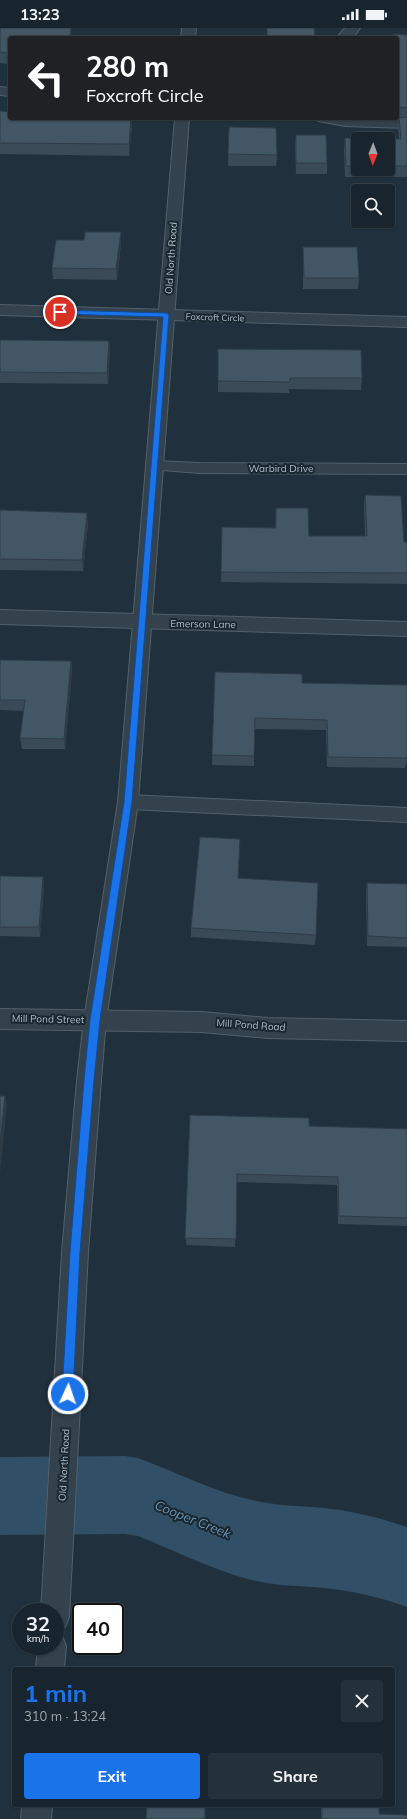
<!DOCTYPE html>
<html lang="en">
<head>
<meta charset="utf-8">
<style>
  :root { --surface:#18252e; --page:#25313a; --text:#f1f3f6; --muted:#9fa5aa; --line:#36424a; --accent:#1a73e8 }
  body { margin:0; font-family:Mulish,sans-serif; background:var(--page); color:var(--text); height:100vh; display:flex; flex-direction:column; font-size:15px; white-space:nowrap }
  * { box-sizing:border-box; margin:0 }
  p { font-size:13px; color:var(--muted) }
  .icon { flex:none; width:22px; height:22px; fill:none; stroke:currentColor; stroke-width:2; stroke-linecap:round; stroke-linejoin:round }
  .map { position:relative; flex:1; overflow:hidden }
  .side { position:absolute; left:12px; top:1639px; width:383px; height:140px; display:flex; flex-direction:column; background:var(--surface); border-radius:4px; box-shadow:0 1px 3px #0004,0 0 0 1px var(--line) }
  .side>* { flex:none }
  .top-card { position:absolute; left:8px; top:8px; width:391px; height:84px; border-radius:4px; box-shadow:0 1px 3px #0004,0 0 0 1px var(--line); background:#202124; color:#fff; overflow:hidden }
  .needle { width:26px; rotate:181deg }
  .controls { position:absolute; left:351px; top:104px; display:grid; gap:8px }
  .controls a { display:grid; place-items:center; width:44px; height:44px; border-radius:4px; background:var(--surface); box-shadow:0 1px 3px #0004,0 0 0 1px var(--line); font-size:20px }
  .speed { position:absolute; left:12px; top:1575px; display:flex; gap:8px; font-size:20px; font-weight:700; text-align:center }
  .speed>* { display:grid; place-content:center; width:52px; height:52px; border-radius:50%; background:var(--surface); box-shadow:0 1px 3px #0004,0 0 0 1px var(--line); line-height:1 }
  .speed small { font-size:10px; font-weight:400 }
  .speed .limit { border:2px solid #111; border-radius:6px; background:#fff; color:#111 }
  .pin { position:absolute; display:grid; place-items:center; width:34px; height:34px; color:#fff; margin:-17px; border:2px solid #fff; border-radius:50%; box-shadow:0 1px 4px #0007 }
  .me { position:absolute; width:44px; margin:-22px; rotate:3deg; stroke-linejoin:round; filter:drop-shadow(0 0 3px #0008) }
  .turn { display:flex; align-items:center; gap:14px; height:84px; padding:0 12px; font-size:18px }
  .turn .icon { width:52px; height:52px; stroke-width:2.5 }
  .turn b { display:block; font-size:28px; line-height:34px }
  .round { display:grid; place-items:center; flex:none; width:42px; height:42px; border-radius:4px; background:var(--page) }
  .headline { display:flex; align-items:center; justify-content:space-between; height:68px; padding:0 12px }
  h1 { font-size:24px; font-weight:700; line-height:30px; color:var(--accent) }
  .cta { display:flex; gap:8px; margin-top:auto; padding:8px 12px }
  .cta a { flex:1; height:46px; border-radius:4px; background:var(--accent); color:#fff; font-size:16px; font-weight:700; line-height:46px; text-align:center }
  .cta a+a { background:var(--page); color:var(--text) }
  .status { display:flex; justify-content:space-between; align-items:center; height:28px; padding:0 20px; background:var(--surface); direction:ltr }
  .status svg { height:11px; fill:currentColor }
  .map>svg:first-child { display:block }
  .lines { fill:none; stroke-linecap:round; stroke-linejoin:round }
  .river { fill:#314f66; fill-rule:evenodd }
  .service-casing { stroke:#52606b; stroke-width:2 }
  .minor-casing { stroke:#52606b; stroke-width:2 }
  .tertiary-casing { stroke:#52606b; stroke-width:2 }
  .service { fill:#34424d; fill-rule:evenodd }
  .minor { fill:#34424d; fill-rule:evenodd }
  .tertiary { fill:#34424d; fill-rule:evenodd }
  .wall { fill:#3a4a56; fill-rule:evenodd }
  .shaded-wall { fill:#2f3c46 }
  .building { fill:#435664; stroke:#2f3c46 }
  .route { fill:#1a73e8; stroke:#114b97 }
  .labels { text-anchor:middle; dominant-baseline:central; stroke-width:4; stroke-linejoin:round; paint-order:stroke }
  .far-street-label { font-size:9px; fill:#afbdc9; stroke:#192731 }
  .street-label { font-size:10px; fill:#afbdc9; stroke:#192731 }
  .near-water-label { font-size:13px; font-style:italic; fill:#6c94b0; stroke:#192731 }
</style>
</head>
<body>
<div class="status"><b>13:23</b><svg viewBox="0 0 49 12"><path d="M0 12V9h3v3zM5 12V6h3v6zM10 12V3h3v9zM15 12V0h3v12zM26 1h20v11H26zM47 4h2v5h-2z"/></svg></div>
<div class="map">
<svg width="407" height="1791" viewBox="0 0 407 1791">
  <rect width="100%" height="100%" fill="#20313d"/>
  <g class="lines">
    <path class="river" d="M 125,1428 L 138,1430 C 179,1445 218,1466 261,1474 C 282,1478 303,1478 324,1480 C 353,1483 380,1490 407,1499 L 407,1579 C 380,1569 353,1563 324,1560 C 303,1558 281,1558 261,1554 C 217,1545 179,1524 138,1508 L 125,1506 L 0,1507 L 0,1429 Z"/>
    <defs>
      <g id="service">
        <path d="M 154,433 L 200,435 L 407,436 L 407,446 L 200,445 L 149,441 L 147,438 L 149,435 Z"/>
        <path d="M 128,767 L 407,780 L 407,794 L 128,781 L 122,779 L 119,774 L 122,769 Z"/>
      </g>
      <g id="minor">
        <path d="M 345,0 L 360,0 L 353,10 L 339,10 L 339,7 Z"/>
        <path d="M 0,59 L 10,60 L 10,68 L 0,67 Z"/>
        <path d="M 316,90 L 407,92 L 407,100 L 345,98 L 318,93 Z"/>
        <path d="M 0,277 L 407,289 L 407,299 L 0,287 Z"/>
        <path d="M 0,582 L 407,594 L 407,608 L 0,596 Z"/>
        <path d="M 0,981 L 202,984 L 268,990 L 407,993 L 407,1013 L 268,1010 L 202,1004 L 0,1001 Z"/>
      </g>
      <g id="tertiary">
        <path d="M 182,0 L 196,0 L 195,10 L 181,10 Z"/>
        <path d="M 175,90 L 189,90 L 138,774 L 106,992 L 101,1052 L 88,1224 L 69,1589 L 65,1599 L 55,1603 L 55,1584 L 41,1584 L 62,1224 L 77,1052 L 84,992 L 118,774 Z"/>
        <path d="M 55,1605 L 62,1608 L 66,1618 L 64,1641 L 36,1641 L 38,1618 L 55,1618 Z"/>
        <path d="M 22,1777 L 52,1777 L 51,1791 L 21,1791 Z"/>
      </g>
    </defs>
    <use href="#service" class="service-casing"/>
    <use href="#minor" class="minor-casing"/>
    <use href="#tertiary" class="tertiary-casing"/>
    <use href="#service" class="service"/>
    <use href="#minor" class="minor"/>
    <use href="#tertiary" class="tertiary"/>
  </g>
  <g class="wall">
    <path d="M 0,0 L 10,10 L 10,36 L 0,35 Z"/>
    <path d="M 394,6 L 407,7 L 407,149 L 345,149 L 344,122 L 345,110 L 399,111 L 398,101 L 399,90 L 397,90 L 397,10 L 393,10 ZM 358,111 L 388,111 L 388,141 L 358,141 Z"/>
    <path d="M 0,83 L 132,97 L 129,128 L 0,126 Z"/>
    <path d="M 229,99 L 277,127 L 276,138 L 228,138 Z"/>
    <path d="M 296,107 L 327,135 L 327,146 L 296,146 L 295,118 Z"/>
    <path d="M 84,212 L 121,215 L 117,252 L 53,251 L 52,240 Z"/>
    <path d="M 303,219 L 359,250 L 358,261 L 303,261 Z"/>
    <path d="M 0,312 L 109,313 L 110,324 L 108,356 L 0,355 Z"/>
    <path d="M 218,321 L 362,350 L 361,362 L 289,361 L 289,365 L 218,364 Z"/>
    <path d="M 365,467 L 404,514 L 407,514 L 407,556 L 221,554 L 222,499 L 275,500 L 276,480 L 309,508 L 365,508 L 364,478 Z"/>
    <path d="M 0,482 L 87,485 L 88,496 L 83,543 L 0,542 Z"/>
    <path d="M 0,632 L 71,633 L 72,643 L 65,721 L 22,721 L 20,710 L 24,683 L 0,682 Z"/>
    <path d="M 215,644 L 302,655 L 407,657 L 407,733 L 405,740 L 327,739 L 326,702 L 254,701 L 254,738 L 212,737 Z"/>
    <path d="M 240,821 L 238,850 L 316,907 L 315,917 L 191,909 L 191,900 Z"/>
    <path d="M 0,848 L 43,849 L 44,859 L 40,909 L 0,908 Z"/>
    <path d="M 367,855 L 407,856 L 407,919 L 367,918 L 366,865 Z"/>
    <path d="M 190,1087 L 309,1098 L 407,1101 L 407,1198 L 338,1196 L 337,1157 L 237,1154 L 235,1219 L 186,1217 Z"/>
    <path d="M 321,1777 L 379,1777 L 379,1786 L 407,1791 L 321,1791 Z"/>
  </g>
  <g class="shaded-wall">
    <path d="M 71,0 L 72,10 L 70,10 Z"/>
    <path d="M 131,90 L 132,97 L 129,128 L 129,116 Z"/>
    <path d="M 121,204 L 121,215 L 117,252 L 116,241 Z"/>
    <path d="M 109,313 L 110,324 L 108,356 L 107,345 Z"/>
    <path d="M 87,485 L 88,496 L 83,543 L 82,532 Z"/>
    <path d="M 71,633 L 72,643 L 65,721 L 64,711 Z"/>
    <path d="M 43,849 L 44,859 L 40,909 L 39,899 Z"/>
    <path d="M 5,1068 L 7,1077 L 0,1145 L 0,1116 Z"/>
  </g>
  <g class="building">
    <path d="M 0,0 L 71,0 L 70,10 L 10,10 L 10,25 L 0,24 Z"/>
    <path d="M 267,0 L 314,0 L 315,10 L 267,10 Z"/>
    <path d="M 394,6 L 407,7 L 407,80 L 398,79 L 397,64 L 397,10 L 394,10 Z"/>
    <path d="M 0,83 L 10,84 L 10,90 L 131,90 L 129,116 L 0,115 Z"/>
    <path d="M 407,89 L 407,138 L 388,138 L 388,111 L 358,111 L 358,138 L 346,138 L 345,110 L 401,111 L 399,90 Z"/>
    <path d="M 229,99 L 276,100 L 277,127 L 228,126 Z"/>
    <path d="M 296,107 L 326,107 L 327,135 L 296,135 Z"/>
    <path d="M 85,204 L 121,204 L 116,241 L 52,240 L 56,212 L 84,212 Z"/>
    <path d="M 303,219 L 357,219 L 359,250 L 304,250 Z"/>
    <path d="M 0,312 L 109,313 L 107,345 L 0,344 Z"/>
    <path d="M 218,321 L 361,322 L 362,350 L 290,350 L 290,354 L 218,353 Z"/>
    <path d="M 365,467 L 401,468 L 404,514 L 407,514 L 407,545 L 221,544 L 222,499 L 276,500 L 276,480 L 308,480 L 309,508 L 367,508 Z"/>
    <path d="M 0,482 L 87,485 L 82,532 L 0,531 Z"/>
    <path d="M 0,632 L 71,633 L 64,711 L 20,710 L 25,672 L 0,672 Z"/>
    <path d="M 215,644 L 302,646 L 302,655 L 407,657 L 407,730 L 328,729 L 327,692 L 255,690 L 254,728 L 212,727 Z"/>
    <path d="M 200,809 L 240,811 L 238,850 L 318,855 L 316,907 L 191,900 Z"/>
    <path d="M 0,848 L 43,849 L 39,899 L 0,899 Z"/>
    <path d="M 367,855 L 407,856 L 407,910 L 368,908 Z"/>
    <path d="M 0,1068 L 5,1068 L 0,1116 Z"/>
    <path d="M 190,1087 L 309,1090 L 309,1098 L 407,1101 L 407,1190 L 339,1188 L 338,1149 L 237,1146 L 236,1211 L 185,1210 Z"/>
    <path d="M 147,1777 L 205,1777 L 205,1791 L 146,1791 Z"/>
    <path d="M 322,1777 L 379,1777 L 379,1786 L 407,1787 L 407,1791 L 322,1791 Z"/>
  </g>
  <path class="route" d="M 58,282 L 166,285 L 169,287 L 132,774 L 100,992 L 94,1052 L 80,1224 L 73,1366 L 72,1370 L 68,1372 L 64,1370 L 62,1366 L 70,1224 L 84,1052 L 90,992 L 124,774 L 163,289 L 60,286 L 58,285 Z"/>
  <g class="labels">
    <g class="far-street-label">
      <text transform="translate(215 289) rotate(2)">Foxcroft Circle</text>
    </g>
    <g class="street-label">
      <text transform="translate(171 230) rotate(-86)">Old North Road</text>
      <text x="281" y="440">Warbird Drive</text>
      <text transform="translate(203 596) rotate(1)">Emerson Lane</text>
      <text transform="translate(48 991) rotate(1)">Mill Pond Street</text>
      <text transform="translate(251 997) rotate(4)">Mill Pond Road</text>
      <text transform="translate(64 1437) rotate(-87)">Old North Road</text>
    </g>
    <g class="near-water-label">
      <text transform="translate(193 1491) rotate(22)">Cooper Creek</text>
    </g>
  </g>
</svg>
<div class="controls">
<a><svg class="needle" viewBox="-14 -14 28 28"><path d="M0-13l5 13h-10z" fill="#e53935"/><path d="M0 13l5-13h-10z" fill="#9fa5aa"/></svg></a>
<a><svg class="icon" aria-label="search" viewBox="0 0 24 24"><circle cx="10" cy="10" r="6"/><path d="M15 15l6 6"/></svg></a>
</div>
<div class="speed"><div>32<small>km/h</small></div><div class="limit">40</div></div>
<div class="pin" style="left:60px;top:284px;background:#d93025"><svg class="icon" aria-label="arrive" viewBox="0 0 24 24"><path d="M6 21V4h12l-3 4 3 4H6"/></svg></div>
<svg class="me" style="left:68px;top:1366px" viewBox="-20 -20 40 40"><circle r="17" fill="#1a73e8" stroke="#fff" stroke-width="3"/><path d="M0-11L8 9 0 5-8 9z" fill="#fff"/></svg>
<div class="top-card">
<div class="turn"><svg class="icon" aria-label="left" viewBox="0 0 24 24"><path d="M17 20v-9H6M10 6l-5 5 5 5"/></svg><div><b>280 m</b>Foxcroft Circle</div></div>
</div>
<section class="side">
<div class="headline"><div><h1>1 min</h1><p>310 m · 13:24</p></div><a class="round"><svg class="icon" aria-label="close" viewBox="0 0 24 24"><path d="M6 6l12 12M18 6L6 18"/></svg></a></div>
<div class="cta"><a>Exit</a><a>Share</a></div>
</section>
</div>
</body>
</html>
